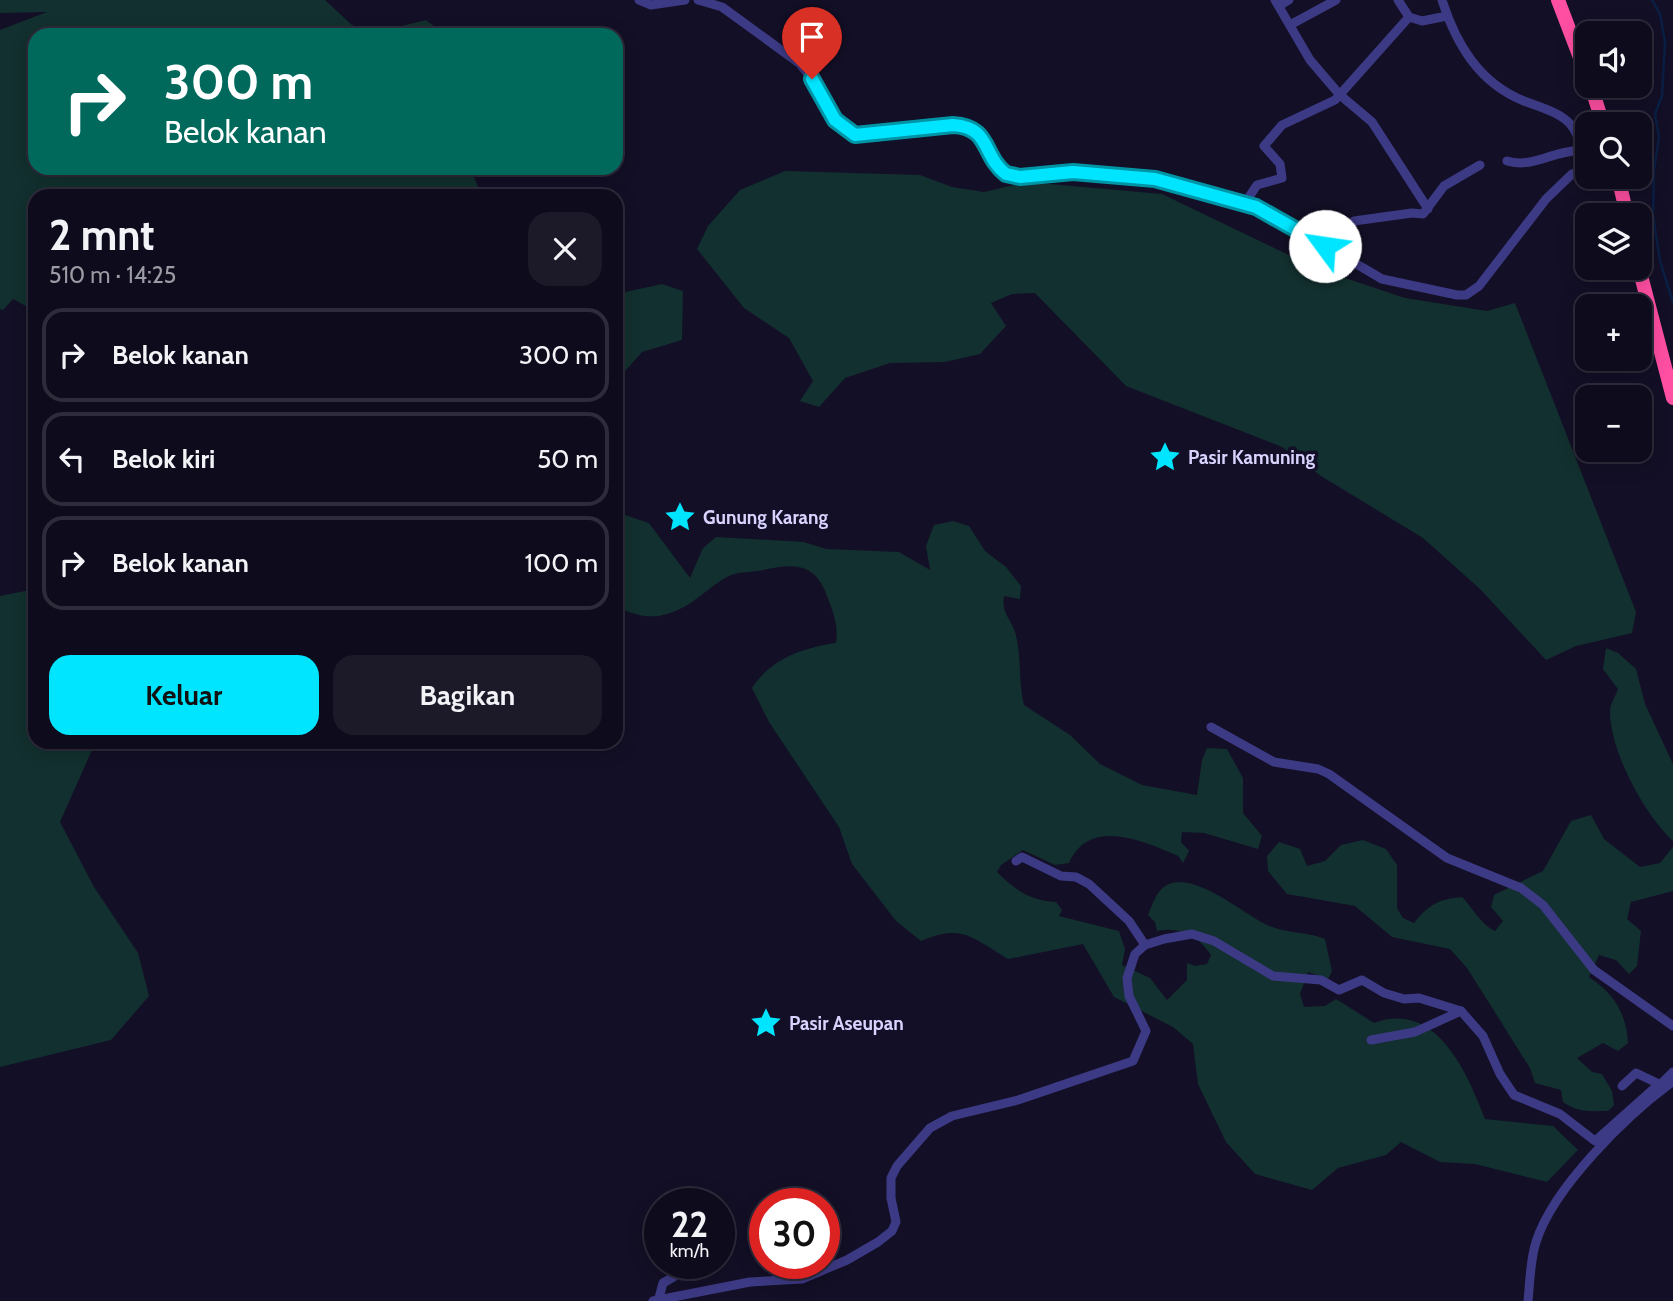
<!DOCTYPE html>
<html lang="id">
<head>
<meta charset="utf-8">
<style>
  :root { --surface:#0e0b1c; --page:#1c1929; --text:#f1f3f6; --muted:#9b9ba3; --line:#2e2b3b; --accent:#00e5ff }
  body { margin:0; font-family:Cabin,sans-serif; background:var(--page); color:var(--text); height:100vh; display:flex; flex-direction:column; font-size:26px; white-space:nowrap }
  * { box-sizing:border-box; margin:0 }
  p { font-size:23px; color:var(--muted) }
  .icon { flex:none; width:38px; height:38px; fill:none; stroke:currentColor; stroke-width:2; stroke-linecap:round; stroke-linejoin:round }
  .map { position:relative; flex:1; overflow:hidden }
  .panel { position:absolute; left:28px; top:189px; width:595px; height:560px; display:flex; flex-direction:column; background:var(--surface); border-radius:21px; box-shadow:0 4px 18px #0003,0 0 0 2px var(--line) }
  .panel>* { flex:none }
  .guide { position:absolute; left:28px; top:28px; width:595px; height:147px; border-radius:21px; box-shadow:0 4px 18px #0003,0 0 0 2px var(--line); background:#00695c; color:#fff; overflow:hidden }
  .controls { position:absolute; left:1575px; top:21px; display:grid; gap:14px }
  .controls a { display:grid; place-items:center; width:77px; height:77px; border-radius:14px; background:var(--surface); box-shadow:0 4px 18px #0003,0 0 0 2px var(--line); font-size:35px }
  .speed { position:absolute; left:644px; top:1188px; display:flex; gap:14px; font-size:35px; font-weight:700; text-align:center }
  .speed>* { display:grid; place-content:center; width:91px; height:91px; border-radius:50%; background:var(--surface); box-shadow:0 4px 18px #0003,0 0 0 2px var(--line); line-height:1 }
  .speed small { font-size:18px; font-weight:400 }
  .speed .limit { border:10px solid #d22; background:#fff; color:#111 }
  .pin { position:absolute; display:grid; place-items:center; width:60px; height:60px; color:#fff; margin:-72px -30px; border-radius:50% 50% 50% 0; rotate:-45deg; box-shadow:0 0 7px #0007 }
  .pin .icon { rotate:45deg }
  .me { position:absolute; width:77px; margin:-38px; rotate:301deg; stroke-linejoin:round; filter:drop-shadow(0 0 5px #0008) }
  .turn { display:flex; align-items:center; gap:24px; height:147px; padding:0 21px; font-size:32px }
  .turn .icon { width:91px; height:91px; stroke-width:2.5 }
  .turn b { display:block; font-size:49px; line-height:60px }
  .round { display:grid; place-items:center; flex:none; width:74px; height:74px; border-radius:21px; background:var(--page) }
  .summary { display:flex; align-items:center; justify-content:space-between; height:119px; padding:0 21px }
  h1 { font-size:42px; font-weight:700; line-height:52px }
  .action { display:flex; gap:14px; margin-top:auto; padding:14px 21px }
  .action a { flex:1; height:80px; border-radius:21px; background:var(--accent); color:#111; font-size:28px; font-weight:700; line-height:80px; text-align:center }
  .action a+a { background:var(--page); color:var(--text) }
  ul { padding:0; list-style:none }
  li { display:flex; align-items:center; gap:21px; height:94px; margin:0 14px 10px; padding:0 7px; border:4px solid var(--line); border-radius:21px }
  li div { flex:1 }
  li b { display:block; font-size:26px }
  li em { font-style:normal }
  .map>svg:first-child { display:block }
  .green { fill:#12302f }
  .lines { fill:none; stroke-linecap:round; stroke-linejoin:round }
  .stream { stroke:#0a1f44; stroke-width:2.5 }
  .minor { stroke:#3d3a85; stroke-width:9 }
  .highway { stroke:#ff4fa3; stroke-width:14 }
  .route-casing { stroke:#0095a6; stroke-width:18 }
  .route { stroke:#00e5ff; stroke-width:12 }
  .labels { text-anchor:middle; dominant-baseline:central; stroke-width:7; stroke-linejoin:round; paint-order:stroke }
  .poi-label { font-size:19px; font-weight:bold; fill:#d9d4ff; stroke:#130f26; text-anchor:start }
</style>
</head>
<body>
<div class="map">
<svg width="1673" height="1301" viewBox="0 0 1673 1301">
  <rect width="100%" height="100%" fill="#130f26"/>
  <g class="green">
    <path d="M 0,0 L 325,0 L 352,25 L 376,35 L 35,35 L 35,168 L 470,168 L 482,196 L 35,196 L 35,311 L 13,299 L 3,310 L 0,309 L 0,30 L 47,12 L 0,13 Z"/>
    <path d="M 426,20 L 445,35 L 385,35 L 402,26 Z"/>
    <path d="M 785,171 L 920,175 L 952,187 L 984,192 L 1027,182 L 1162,194 L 1318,269 L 1405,298 L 1487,311 L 1515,303 L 1636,612 L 1632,633 L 1576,646 L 1546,660 L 1480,589 L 1423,538 L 1321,476 L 1282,447 L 1126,386 L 1035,293 L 1012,294 L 991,303 L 1006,326 L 980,354 L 945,362 L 890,363 L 845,378 L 819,407 L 800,401 L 813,381 L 789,338 L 744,308 L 697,249 L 708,226 L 740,190 Z"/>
    <path d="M 662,284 L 683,291 L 682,340 L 642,352 L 625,371 L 616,367 L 616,294 Z"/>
    <path d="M 616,512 L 649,523 L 690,578 L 703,548 L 716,537 L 804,542 L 826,549 L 899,552 L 930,570 L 926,546 L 934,525 L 953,521 L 969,526 L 985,551 L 1006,567 L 1021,586 L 1020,599 L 1004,596 C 1001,613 1010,617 1015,632 C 1022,655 1018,681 1024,705 L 1070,735 L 1100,764 L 1142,785 L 1197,795 L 1202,760 L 1207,748 L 1227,749 L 1243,778 L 1243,813 L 1262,836 L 1258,849 L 1204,833 L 1182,832 L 1181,842 L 1189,851 L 1183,863 L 1178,856 C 1145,842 1090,816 1069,863 L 1055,865 L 1023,850 L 1001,865 L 997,872 C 1015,890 1031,901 1056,902 L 1062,910 L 1059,916 L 1119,931 L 1125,949 L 1122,965 L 1150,978 L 1167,1000 L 1187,980 L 1187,963 L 1195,966 L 1207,964 L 1211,955 C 1199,936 1179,926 1157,931 L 1155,922 L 1148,915 C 1152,906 1156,892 1164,887 C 1190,867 1243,914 1267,925 C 1286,934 1305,931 1325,939 L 1332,971 L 1328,979 L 1308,972 L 1300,994 L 1304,1007 L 1325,1006 L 1336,999 L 1374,1023 C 1436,1000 1467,1072 1485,1119 L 1553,1126 L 1578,1150 L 1547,1182 L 1475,1164 L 1440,1162 L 1401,1142 L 1386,1155 L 1338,1168 L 1312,1190 L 1255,1174 L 1226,1142 L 1198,1084 L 1193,1044 L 1173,1027 L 1114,997 L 1083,944 L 1008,959 C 973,938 962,923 921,941 L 896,921 L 852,864 L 839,827 L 769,722 L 752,688 C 771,659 802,648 836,643 C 839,624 832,609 825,591 C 812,559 786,565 758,571 C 750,572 739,572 731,575 C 709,585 695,606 667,614 C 648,620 634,614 616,607 Z"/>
    <path d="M 35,589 L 35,742 L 134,742 L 92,750 L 60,822 L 94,887 L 138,953 L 149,996 L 111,1040 L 0,1067 L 0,596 Z"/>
    <path d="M 1606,648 L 1618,653 L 1636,669 L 1645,704 L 1673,764 L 1673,841 C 1644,814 1609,750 1610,709 C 1611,703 1616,695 1618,689 L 1603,669 Z"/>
    <path d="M 1591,815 L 1604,839 L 1640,867 L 1660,863 L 1673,847 L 1673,891 L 1631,902 L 1627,919 L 1641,931 L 1637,966 L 1629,974 L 1616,960 L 1599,955 L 1589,977 C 1614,994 1626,1012 1628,1043 L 1618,1051 L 1603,1043 L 1577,1058 L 1592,1072 L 1602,1074 L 1612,1091 L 1614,1105 L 1608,1111 C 1590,1111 1579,1113 1563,1102 L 1561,1090 L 1535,1083 L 1530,1068 L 1467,968 L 1450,949 L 1392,937 L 1355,906 L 1287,894 L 1268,871 L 1267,856 L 1279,842 L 1300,849 L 1307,866 L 1325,861 L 1341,845 L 1363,840 L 1386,849 L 1397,865 L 1397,908 L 1403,918 L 1414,923 C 1428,905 1439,899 1462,897 C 1474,909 1480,924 1495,931 L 1503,921 L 1491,907 L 1494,895 L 1543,871 L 1571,821 Z"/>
  </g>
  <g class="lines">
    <path class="stream" d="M 1652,0 L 1660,14 L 1665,42 L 1662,96 L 1655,114 L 1659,137 L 1654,171 L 1653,215 L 1660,261 L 1673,302"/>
    <g class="minor">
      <path d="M 639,0 L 651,5 L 685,0"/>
      <path d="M 698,0 L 722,7 L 799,63 L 812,79 L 835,120 L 855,135 L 953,125 C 991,127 982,156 1006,174 L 1020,177 L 1073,172 L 1155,179 L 1227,197 L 1273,215 L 1382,279 L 1457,295 L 1466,295 L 1479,286 L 1546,199 L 1572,174 L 1587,171"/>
      <path d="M 1275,0 L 1310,60 L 1340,95 L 1372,122 L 1428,209"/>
      <path d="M 1398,0 L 1409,17"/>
      <path d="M 1442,0 C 1456,44 1479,83 1524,101 C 1539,107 1560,112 1571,125 C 1581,137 1582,156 1586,171"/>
      <path d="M 1279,6 L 1289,0"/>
      <path d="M 1290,25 L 1336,0"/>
      <path d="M 1507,161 C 1534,169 1555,149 1581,151"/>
      <path d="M 1245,203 L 1257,185 L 1282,178 L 1280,164 L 1264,146 L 1282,125 L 1335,100 L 1409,17 L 1422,21 L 1447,16"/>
      <path d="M 1338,254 L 1354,221 L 1412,213 L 1423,214 L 1444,186 L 1480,165"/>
      <path d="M 1211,727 L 1274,762 L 1318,769 L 1329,774 L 1447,858 L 1521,888 L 1543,905 L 1594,970 L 1673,1026"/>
      <path d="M 1016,861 L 1022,857 L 1061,876 L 1076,877 L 1089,884 L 1129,921 L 1145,945"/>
      <path d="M 1371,1040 L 1415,1032 L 1461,1011"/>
      <path d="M 1661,1084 L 1673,1072"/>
      <path d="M 1622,1086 L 1636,1073 L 1659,1084"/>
      <path d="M 659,1298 L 663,1283 L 696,1264"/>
      <path d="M 653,1301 L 750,1282 L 802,1279 L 847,1260 L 878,1242 L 892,1231 L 896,1222 L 891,1198 L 891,1178 L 897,1166 L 930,1128 L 952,1116 L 1018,1100 L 1133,1061 L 1146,1031 L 1129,996 L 1127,978 L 1135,954 L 1145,945 L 1164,939 L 1192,934 L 1214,941 L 1273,976 L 1321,980 L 1339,990 L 1362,980 L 1384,993 L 1404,999 L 1419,998 L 1461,1011 L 1483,1036 L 1500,1074 L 1514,1095 L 1560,1114 L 1595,1141 L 1659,1084 L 1669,1084"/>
      <path d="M 1528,1301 C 1530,1282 1530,1260 1536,1242 C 1553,1188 1625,1117 1671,1083"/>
    </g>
    <g class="highway">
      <path d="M 1558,0 L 1587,76"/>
      <path d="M 1591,86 L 1603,124"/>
      <path d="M 1618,177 L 1627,215"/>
      <path d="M 1639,268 L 1673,398"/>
    </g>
  </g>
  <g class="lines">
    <defs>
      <path id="route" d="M 812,79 L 835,120 L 855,135 L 953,125 C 991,127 982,156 1006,174 L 1020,177 L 1073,172 L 1155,179 L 1256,207 L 1325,246"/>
    </defs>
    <use href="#route" class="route-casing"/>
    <use href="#route" class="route"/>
  </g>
  <defs>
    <symbol id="sight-bare" viewBox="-9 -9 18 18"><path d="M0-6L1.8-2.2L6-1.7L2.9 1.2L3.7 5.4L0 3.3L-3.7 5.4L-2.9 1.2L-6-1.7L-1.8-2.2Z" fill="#00e5ff" stroke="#130f26" stroke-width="2.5" paint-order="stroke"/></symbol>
  </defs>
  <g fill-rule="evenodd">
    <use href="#sight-bare" x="1143" y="435" width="44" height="44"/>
    <use href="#sight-bare" x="658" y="495" width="44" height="44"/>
    <use href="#sight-bare" x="744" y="1001" width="44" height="44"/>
  </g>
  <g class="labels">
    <g class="poi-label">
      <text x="1188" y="457">Pasir Kamuning</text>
      <text x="703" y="517">Gunung Karang</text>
      <text x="789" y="1023">Pasir Aseupan</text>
    </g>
  </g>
</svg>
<div class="controls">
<a><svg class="icon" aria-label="sound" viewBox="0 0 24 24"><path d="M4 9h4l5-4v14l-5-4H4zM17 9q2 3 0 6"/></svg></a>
<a><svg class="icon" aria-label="search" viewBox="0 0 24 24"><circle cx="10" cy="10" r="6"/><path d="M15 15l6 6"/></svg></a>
<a><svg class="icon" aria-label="layers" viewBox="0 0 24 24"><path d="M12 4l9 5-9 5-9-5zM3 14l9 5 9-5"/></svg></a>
<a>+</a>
<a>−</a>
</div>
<div class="speed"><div>22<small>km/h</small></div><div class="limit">30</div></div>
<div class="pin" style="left:812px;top:79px;background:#d93025"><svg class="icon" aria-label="arrive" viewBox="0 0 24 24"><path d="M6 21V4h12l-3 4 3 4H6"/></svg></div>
<svg class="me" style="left:1325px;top:246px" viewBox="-20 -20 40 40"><circle r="19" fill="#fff"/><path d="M0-13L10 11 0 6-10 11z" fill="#00e5ff"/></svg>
<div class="guide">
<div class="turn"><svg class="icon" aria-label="right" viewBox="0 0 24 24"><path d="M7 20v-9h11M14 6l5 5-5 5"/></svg><div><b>300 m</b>Belok kanan</div></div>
</div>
<section class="panel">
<div class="summary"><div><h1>2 mnt</h1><p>510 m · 14:25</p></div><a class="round"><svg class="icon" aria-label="close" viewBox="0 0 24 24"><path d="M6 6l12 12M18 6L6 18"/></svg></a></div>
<ul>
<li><svg class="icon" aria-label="right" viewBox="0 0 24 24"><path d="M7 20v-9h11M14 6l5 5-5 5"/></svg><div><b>Belok kanan</b></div><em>300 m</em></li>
<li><svg class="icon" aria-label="left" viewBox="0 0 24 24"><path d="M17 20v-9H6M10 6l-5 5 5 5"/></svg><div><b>Belok kiri</b></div><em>50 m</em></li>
<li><svg class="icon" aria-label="right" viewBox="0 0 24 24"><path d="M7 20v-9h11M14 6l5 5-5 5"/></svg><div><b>Belok kanan</b></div><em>100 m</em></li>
</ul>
<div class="action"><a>Keluar</a><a>Bagikan</a></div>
</section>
</div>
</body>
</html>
